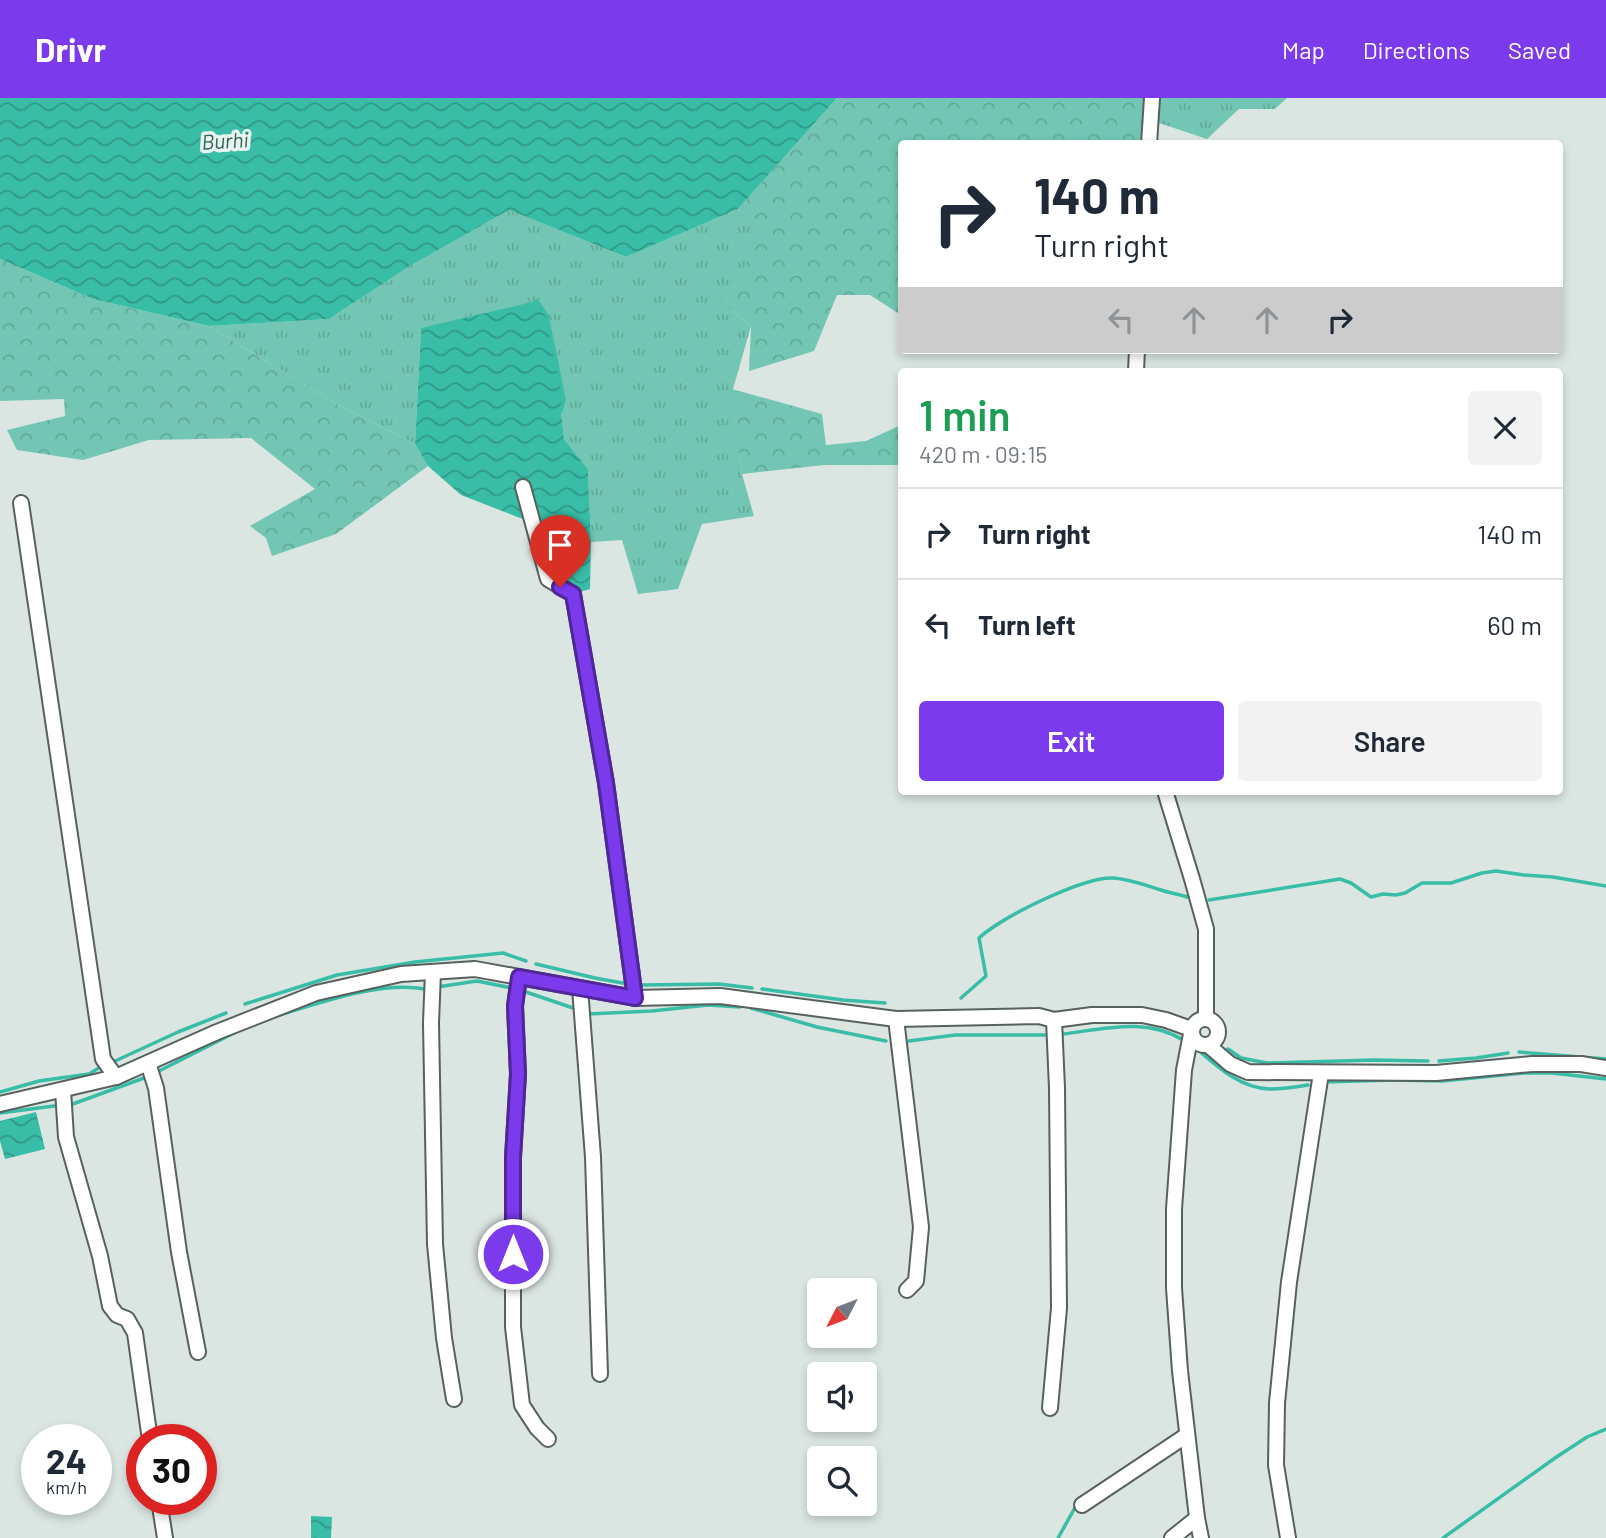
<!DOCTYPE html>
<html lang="en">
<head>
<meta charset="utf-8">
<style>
  :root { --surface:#fff; --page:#f2f2f3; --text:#1f2937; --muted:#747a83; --line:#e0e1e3; --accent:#7c3aed }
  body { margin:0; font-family:Barlow,sans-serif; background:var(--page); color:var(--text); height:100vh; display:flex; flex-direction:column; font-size:26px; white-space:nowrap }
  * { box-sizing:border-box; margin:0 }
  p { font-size:23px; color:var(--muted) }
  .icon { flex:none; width:38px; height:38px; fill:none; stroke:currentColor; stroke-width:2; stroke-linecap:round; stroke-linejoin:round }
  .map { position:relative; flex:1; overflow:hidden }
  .drawer { position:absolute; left:898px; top:270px; width:665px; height:427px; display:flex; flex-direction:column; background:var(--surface); border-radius:7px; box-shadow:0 4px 10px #0003 }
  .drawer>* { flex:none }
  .banner { position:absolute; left:898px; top:42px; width:665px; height:214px; border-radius:7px; box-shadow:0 4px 10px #0003; background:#fff; color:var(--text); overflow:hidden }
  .needle { width:46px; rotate:228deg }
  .controls { position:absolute; left:807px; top:1180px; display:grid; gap:14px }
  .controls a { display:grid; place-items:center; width:70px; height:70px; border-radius:7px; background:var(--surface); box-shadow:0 4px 10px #0003; font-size:35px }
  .speed { position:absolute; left:21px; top:1326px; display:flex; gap:14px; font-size:35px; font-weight:700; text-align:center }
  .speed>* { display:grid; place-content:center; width:91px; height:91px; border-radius:50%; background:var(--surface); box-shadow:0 4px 10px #0003; line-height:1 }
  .speed small { font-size:18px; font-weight:400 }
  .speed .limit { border:10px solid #d22; background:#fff; color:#111 }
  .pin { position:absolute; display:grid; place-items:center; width:60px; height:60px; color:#fff; margin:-72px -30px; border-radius:50% 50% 50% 0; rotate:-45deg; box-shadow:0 0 7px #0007 }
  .pin .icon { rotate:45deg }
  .me { position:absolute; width:77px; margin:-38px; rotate:0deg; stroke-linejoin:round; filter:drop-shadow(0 0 5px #0008) }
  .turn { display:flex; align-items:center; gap:24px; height:147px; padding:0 21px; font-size:32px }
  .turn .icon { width:91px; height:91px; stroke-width:2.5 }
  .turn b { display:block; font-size:49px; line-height:60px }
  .lanes { display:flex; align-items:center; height:66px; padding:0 21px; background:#0003; justify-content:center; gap:35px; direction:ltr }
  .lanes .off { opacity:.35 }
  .round { display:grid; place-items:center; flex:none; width:74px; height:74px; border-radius:7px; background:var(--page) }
  .summary { display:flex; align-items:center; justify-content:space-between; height:119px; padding:0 21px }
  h1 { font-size:42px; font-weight:600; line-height:52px; color:#1e9e55 }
  .primary-button { display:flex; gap:14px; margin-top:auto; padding:14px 21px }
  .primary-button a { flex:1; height:80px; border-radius:7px; background:var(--accent); color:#fff; font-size:28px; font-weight:600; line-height:80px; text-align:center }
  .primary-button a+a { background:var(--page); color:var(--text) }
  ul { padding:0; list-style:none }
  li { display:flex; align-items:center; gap:21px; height:91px; padding:0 21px; border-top:2px solid var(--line) }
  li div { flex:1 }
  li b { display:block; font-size:26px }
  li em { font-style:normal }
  header { display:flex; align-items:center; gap:42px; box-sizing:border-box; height:98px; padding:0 35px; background:var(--accent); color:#fff }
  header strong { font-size:33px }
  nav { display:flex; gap:38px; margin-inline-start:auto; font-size:24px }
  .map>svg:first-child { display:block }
  .grass { fill:url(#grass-tufts) }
  .forest { fill:url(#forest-crowns) }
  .water { fill:url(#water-waves) }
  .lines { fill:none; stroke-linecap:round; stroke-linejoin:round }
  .stream { stroke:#39bda6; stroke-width:3.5 }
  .minor-casing { stroke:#57615e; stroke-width:18 }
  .minor { stroke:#fff; stroke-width:14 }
  .route-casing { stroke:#51269a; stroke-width:18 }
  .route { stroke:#7c3aed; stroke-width:12 }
  .labels { text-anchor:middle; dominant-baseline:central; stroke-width:7; stroke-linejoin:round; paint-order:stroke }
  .water-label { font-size:21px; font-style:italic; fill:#2e6257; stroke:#e8f3f0 }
</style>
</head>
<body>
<header>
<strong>Drivr</strong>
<nav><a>Map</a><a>Directions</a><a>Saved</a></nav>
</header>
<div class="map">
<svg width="1606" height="1440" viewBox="0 0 1606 1440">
  <defs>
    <pattern id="grass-tufts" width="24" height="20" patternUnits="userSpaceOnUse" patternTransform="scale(1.75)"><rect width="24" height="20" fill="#72c6b3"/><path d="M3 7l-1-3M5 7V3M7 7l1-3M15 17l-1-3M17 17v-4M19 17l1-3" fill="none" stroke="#62aa9a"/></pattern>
    <pattern id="forest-crowns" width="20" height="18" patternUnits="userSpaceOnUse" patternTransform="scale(1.75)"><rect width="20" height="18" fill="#72c6b3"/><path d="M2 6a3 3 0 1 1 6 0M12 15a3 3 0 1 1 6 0" fill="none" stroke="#62aa9a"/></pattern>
    <pattern id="water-waves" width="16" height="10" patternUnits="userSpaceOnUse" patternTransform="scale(1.75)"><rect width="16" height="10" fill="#39bda6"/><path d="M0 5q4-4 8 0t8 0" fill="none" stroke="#2f9987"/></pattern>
  </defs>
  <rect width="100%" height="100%" fill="#dbe6e3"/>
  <g class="grass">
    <path d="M 1152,0 L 1287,0 L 1275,11 L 1239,11 L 1207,41 L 1150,22 Z"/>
    <path d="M 738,111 L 766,129 L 724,207 L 751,228 L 733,291 L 742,376 L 754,418 L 702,426 L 678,491 L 638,496 L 622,442 L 591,444 L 588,371 L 564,341 L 561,313 L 564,301 L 547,218 L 421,230 L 415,346 L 331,303 L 209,228 L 329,221 L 410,168 L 509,112 L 626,159 Z"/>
  </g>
  <g class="forest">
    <path d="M 837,0 L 1152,0 L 1149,45 L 901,46 L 901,217 L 870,197 L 837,197 L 814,253 L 749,273 L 751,228 L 724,207 L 765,129 L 738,111 Z"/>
    <path d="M 0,161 L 93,201 L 209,228 L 331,303 L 415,346 L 428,368 L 336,436 L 272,458 L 266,440 L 250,428 L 315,391 L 251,340 L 149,342 L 83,362 L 17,352 L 7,332 L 65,318 L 64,301 L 0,303 Z"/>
    <path d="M 732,291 L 822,316 L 826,347 L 866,343 L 901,327 L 901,367 L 824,367 L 742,376 Z"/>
  </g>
  <g class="water">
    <path d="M 0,0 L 837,0 L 738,111 L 626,159 L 509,112 L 410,168 L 329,221 L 209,228 L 93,201 L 0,161 Z"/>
    <path d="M 537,203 L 547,218 L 564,301 L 561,313 L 564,341 L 588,371 L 591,444 L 590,491 L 573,496 L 548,481 L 533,425 L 461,397 L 428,368 L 415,346 L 421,230 Z"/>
    <path d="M 36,1014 L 45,1051 L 5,1061 L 0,1043 L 0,1023 Z"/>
    <path d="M 311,1418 L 332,1419 L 331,1440 L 311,1440 Z"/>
  </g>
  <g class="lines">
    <g class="stream">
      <path d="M 535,204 L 537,203 L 547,218 L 564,301 L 561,313"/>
      <path d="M 1209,802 L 1340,781 L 1351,785 L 1371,799 L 1383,796 L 1396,797 L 1405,795 L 1422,785 L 1451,785 L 1482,775 L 1496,773 L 1524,777 L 1553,779 L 1606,788"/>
      <path d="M 536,866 L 595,880 L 628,886"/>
      <path d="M 641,887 L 719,886 L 752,890"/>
      <path d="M 437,889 L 477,883 L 512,890"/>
      <path d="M 762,891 L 843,902 L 885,905"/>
      <path d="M 523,893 L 576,911"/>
      <path d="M 961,900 L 986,878 L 979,840 C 1001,819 1083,779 1113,780 C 1130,781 1145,787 1161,792 C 1169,795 1179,796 1187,799"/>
      <path d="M 245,906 L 337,877 L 415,864 L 503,855 L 526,863"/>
      <path d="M 751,910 L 817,929 L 886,943"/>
      <path d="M 588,916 L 652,913 L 708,907 L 740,909"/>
      <path d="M 279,917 C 324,904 379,883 425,891"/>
      <path d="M 1063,936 C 1104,931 1146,919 1183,942"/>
      <path d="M 909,943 L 955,937 L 1045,937"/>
      <path d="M 1197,951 C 1218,969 1240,990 1269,991 C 1282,991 1296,989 1308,987"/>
      <path d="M 1228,951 L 1241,960 L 1267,965 L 1374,962 L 1428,963"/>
      <path d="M 1519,954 L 1606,961"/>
      <path d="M 1439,963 L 1476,960 L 1508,955"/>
      <path d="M 113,964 L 178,934 L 226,915"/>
      <path d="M 157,974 L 236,934"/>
      <path d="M 1324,984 L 1393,982 L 1442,983 L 1524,975 L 1552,975 L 1606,981"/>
      <path d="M 0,994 L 39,983 L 89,976 L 102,968"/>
      <path d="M 70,1007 L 144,980"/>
      <path d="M 0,1015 L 54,1008"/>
      <path d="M 1058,1440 L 1081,1399"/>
      <path d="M 1443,1440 L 1555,1360 L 1587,1339 L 1606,1331"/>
    </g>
    <defs>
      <g id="minor">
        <path d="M 1149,46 L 1152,0"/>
        <path d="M 1136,273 L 1137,252"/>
        <path d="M 523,389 L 548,481 L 573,496 L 606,685 L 635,900"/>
        <path d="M 21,405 L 103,961 L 116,979"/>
        <path d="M 1165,693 L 1192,781 L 1206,831 L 1206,921"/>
        <path d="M 433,874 L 431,925 L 435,1146 L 444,1240 L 454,1301"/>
        <path d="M 519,879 L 515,908 L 518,976 L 513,1060 L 513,1229 L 522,1307 L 537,1330 L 548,1341"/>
        <path d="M 580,890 L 593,1059 L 600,1276"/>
        <circle cx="1205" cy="934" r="13"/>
        <path d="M 896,921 L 921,1129 L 916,1183 L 907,1192"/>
        <path d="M 1191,936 L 1184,972 L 1174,1111 L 1174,1190 L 1180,1273 L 1197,1420 L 1201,1440"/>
        <path d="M 1208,947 L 1230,966 L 1248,974 L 1436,975 L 1532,966 L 1581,966 L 1606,970"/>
        <path d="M 148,965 L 156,990 L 179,1154 L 198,1254"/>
        <path d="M 63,992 L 66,1039 L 100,1158 L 110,1208 L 117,1217 L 127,1221 L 135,1235 L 150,1342"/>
        <path d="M 0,1006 L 116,979 L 217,934 L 316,895 L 401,876 L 475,871 L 635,900 L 720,898 L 896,921 L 1039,918 L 1054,922 L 1092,917 L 1142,917 L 1166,922 L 1191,931"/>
        <path d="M 1050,1310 L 1059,1210 L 1057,990 L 1054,922"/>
        <path d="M 159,1402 L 165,1440"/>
        <path d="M 1082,1407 L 1187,1337"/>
        <path d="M 1172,1440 L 1197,1420"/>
        <path d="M 1288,1440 L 1276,1367 L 1277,1305 L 1289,1184 L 1321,975"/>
      </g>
    </defs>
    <use href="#minor" class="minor-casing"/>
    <use href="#minor" class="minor"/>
  </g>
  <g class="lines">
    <defs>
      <path id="route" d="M 513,1156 L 513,1059 L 518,976 L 515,908 L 519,879 L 635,900 L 606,685 L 573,496 L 560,489"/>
    </defs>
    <use href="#route" class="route-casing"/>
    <use href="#route" class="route"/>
  </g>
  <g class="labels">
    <g class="water-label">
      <text transform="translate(225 42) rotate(-3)">Burhi</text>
    </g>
  </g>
</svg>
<div class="controls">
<a><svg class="needle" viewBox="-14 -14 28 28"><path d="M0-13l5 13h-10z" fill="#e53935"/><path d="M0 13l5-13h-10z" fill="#747a83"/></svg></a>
<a><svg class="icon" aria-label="sound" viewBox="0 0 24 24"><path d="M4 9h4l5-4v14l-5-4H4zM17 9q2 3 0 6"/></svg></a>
<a><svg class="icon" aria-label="search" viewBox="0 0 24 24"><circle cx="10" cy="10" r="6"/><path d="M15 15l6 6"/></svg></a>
</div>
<div class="speed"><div>24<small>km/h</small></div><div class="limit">30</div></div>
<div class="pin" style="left:560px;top:489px;background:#d93025"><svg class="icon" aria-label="arrive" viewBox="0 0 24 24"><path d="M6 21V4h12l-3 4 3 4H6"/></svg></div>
<svg class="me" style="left:513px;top:1156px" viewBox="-20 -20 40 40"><circle r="17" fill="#7c3aed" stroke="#fff" stroke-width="3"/><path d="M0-11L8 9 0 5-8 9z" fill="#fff"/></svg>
<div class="banner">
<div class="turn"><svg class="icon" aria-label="right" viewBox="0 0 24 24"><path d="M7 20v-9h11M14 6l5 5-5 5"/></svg><div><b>140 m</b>Turn right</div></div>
<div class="lanes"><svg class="icon off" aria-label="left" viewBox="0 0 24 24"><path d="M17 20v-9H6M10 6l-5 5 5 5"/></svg><svg class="icon off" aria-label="ahead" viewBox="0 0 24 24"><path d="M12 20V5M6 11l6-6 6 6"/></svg><svg class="icon off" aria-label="ahead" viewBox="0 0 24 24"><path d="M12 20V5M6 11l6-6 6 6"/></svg><svg class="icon" aria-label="right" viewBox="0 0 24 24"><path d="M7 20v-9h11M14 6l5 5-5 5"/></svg></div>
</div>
<section class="drawer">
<div class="summary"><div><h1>1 min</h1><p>420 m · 09:15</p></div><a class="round"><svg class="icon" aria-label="close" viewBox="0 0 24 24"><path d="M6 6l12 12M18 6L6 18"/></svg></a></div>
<ul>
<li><svg class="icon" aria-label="right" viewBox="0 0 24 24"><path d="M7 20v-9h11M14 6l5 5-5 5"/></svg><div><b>Turn right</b></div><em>140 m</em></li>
<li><svg class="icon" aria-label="left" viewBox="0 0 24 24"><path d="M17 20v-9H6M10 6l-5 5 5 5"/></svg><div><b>Turn left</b></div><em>60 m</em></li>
</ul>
<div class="primary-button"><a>Exit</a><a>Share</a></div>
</section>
</div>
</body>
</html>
